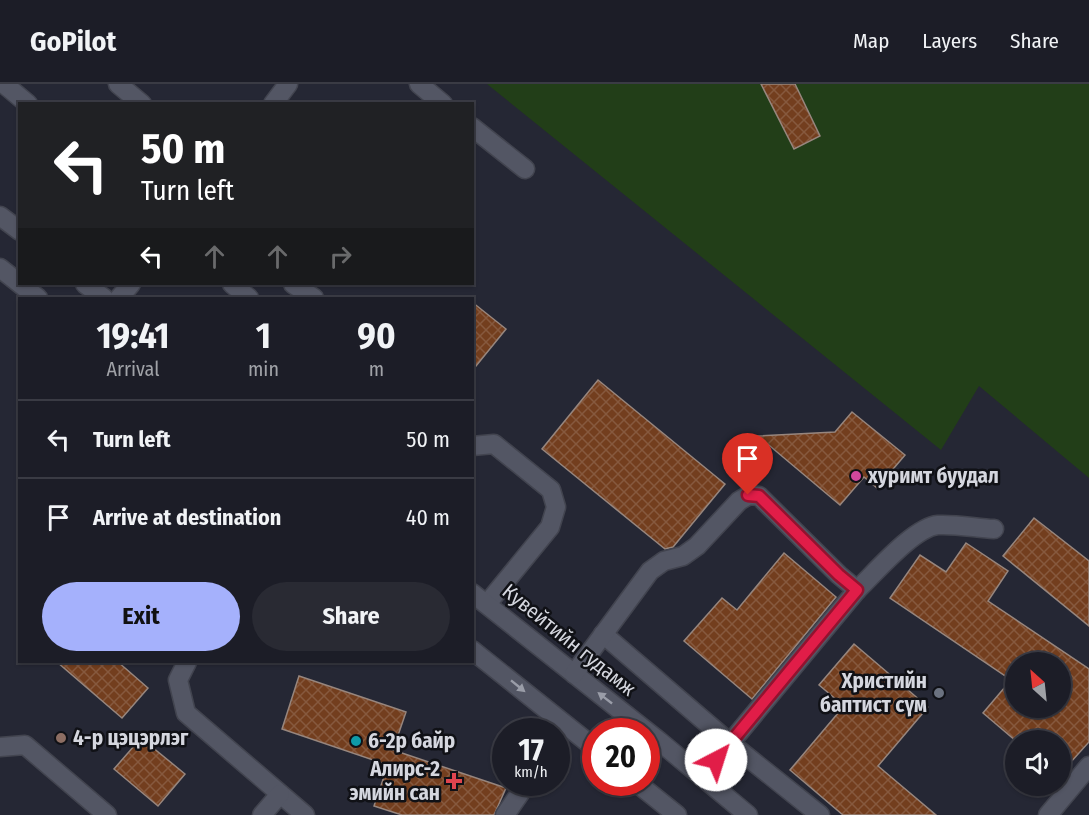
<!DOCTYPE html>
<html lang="en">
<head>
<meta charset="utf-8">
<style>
  :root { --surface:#1c1d27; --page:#292a33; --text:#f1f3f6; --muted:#a0a2a7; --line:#3a3b44; --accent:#a5b1fc }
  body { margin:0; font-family:"Fira Sans Condensed",sans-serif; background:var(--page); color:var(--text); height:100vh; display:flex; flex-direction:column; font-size:22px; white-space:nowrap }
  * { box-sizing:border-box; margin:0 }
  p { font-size:20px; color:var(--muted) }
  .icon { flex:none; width:33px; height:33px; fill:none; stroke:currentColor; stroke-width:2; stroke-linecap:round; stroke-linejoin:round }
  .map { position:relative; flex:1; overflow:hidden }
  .drawer { position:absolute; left:18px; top:213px; width:456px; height:366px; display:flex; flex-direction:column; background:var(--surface); border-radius:0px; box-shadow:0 2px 4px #0004,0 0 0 2px var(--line) }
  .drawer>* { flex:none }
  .guide { position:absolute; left:18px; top:18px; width:456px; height:183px; border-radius:0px; box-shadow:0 2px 4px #0004,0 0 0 2px var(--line); background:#202124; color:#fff; overflow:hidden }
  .needle { width:39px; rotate:333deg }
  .buttons { position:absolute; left:1005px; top:568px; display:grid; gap:12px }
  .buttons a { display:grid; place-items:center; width:66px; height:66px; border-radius:50%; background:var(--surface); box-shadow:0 2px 4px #0004,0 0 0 2px var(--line); font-size:30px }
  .speed { position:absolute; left:492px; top:634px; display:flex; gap:12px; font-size:30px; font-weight:700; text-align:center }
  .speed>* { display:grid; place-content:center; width:78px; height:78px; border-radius:50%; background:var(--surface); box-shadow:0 2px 4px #0004,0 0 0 2px var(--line); line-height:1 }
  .speed small { font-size:15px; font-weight:400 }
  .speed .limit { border:9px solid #d22; background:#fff; color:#111 }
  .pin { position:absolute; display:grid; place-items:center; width:51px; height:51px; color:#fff; margin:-62px -26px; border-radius:50% 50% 50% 0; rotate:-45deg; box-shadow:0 0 6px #0007 }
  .pin .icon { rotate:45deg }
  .me { position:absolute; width:66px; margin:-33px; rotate:40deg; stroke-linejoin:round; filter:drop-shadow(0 0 4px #0008) }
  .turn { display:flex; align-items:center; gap:21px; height:126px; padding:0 24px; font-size:27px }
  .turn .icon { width:78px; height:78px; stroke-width:2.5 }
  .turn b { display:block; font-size:42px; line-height:51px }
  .lanes { display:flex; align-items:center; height:57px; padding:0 24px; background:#0003; justify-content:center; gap:30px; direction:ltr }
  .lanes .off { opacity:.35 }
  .eta { display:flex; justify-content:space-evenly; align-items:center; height:102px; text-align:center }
  .eta b { font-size:36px; font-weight:700; line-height:42px }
  .button { display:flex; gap:12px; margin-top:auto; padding:12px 24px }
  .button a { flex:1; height:69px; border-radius:36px; background:var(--accent); color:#111; font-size:24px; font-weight:700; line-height:69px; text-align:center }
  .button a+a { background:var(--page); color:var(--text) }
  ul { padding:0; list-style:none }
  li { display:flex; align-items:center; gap:18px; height:78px; padding:0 24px; border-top:2px solid var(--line) }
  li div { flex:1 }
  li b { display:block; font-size:22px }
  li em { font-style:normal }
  header { display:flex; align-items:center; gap:36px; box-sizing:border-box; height:84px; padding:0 30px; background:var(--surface); border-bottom:2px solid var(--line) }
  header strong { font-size:28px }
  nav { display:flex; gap:33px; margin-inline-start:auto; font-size:21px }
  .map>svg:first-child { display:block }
  .pitch { fill:#223e18 }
  .building { fill:url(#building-cross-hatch); stroke:#97867e; stroke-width:1.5; fill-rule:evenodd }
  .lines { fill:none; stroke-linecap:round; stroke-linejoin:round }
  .minor-casing { stroke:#42444f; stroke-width:21 }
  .minor { stroke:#535664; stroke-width:18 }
  .oneway { fill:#9a9da8 }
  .route-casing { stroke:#92132f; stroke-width:15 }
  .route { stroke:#e11d48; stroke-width:10 }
  .hotel-dot { fill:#d1479c; stroke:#101116; stroke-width:2 }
  .worship-dot { fill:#6b7280; stroke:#101116; stroke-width:2 }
  .education-dot { fill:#8d6e63; stroke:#101116; stroke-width:2 }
  .culture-dot { fill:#0f9aa8; stroke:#101116; stroke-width:2 }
  .health-dot { fill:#e0444e; stroke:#101116; stroke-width:2 }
  .labels { text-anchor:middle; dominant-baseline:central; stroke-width:5; stroke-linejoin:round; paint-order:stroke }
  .poi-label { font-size:21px; font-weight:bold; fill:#d5d7df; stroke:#101116; text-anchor:start }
  .street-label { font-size:21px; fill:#d5d7df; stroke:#101116 }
</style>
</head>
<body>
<header>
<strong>GoPilot</strong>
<nav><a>Map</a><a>Layers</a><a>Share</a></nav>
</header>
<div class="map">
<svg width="1089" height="731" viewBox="0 0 1089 731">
  <defs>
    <pattern id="building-cross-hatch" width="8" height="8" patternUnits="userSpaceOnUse" patternTransform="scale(1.5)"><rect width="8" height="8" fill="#733e1e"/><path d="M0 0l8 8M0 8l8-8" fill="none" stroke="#86593e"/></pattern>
  </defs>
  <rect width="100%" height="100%" fill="#252734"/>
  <path class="pitch" d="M 487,0 L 1089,0 L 1089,394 L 979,302 L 941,366 Z"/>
  <g class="building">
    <path d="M 761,0 L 795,0 L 820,52 L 794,65 Z"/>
    <path d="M 472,218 L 506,245 L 472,287 Z"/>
    <path d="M 598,296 L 725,400 L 673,463 L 665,465 L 542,365 Z"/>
    <path d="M 852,328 L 905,371 L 877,404 L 864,393 L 840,421 L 758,352 L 835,348 Z"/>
    <path d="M 1034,434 L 1089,477 L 1089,542 L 1003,472 Z"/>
    <path d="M 966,459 L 1008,487 L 988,517 L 1089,585 L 1089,658 L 1060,690 L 1060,657 L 1016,657 L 983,629 L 1011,596 L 890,514 L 920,471 L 946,488 ZM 1016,579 L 1060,579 L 1060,624 L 1016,624 Z"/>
    <path d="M 784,469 L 836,513 L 752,615 L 684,557 L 722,514 L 737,526 Z"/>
    <path d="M 854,560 L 928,623 L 878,682 L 936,731 L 843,731 L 790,686 L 844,622 L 819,601 Z"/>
    <path d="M 57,578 L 118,578 L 148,604 L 122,634 Z"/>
    <path d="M 299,592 L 406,628 L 393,666 L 506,704 L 494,731 L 402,731 L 374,722 L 389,678 L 388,681 L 282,645 Z"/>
    <path d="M 141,654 L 185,690 L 158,722 L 114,685 Z"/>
  </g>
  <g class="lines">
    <defs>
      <g id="minor">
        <path d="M 4,0 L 28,20"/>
        <path d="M 118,0 L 142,20"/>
        <path d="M 419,0 L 443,20"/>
        <path d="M 273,20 L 288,0"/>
        <path d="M 472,43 L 525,85"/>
        <path d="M 0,132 L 20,147"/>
        <path d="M 0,184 L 38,214"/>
        <path d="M 85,200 L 104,214"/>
        <path d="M 232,200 L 249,214"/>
        <path d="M 293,200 L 314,214"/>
        <path d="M 119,214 L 131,200"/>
        <path d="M 472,362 L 494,360 L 551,406 L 556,423 L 550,443 L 487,520"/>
        <path d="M 857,506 C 875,489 914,443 938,441 C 956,440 976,444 994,445"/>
        <path d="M 472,509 L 659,657 L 748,731"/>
        <path d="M 603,550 L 730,659 L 820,731"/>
        <path d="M 472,566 L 596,665"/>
        <path d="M 187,578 L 178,596 L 186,629 L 305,731"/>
        <path d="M 574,590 L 650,487 L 664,477 L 683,472 L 697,462 L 739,417 L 749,411 L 759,412 L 839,491 L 857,506 L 702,693"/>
        <path d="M 0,663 L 25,661 L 107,731"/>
        <path d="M 637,699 L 677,731"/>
        <path d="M 262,731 L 280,710"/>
        <path d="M 505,731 L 527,699"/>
        <path d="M 1048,731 L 1089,682"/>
      </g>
    </defs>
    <use href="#minor" class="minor-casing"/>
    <use href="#minor" class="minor"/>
  </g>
  <defs><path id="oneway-solid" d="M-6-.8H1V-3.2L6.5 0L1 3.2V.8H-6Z" transform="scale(1.5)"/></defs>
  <g class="oneway">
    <use href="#oneway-solid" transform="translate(518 602) rotate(39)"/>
    <use href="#oneway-solid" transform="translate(605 614) rotate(-142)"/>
  </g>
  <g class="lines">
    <defs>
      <path id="route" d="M 716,676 L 857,506 L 839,491 L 759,412 L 748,411"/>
    </defs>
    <use href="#route" class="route-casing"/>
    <use href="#route" class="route"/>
  </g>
  <circle class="hotel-dot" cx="856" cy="392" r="6"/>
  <circle class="worship-dot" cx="939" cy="609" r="6"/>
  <circle class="education-dot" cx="61" cy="654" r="6"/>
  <circle class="culture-dot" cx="356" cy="657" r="6"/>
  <path class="health-dot" d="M451 688h6v6h6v6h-6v6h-6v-6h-6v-6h6z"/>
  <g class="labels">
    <g class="poi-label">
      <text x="868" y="392">хуримт буудал</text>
      <text x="927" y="597" text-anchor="end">Христийн<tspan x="927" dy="24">баптист сүм</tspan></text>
      <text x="73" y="654">4-р цэцэрлэг</text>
      <text x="368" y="657">6-2р байр</text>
      <text x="440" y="685" text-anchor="end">Aлирс-2<tspan x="440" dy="24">эмийн сан</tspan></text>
    </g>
    <g class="street-label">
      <text transform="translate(569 556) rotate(39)">Кувейтийн гудамж</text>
    </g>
  </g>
</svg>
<div class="buttons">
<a><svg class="needle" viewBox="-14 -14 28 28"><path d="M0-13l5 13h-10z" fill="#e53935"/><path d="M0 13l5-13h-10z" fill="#a0a2a7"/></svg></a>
<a><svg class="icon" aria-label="sound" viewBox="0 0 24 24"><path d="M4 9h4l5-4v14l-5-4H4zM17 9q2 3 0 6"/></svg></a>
</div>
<div class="speed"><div>17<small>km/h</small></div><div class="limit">20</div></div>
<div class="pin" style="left:748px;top:411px;background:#d93025"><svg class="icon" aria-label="arrive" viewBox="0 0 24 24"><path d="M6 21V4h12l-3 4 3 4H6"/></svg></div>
<svg class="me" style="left:716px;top:676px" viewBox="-20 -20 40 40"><circle r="19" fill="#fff"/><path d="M0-13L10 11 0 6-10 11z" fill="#e11d48"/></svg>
<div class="guide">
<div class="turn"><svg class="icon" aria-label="left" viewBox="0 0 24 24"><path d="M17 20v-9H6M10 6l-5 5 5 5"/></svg><div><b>50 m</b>Turn left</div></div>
<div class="lanes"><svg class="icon" aria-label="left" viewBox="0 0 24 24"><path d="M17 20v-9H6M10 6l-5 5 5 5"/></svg><svg class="icon off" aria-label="ahead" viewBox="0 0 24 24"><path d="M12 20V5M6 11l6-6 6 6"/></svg><svg class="icon off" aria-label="ahead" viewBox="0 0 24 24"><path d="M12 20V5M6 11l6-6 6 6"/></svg><svg class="icon off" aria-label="right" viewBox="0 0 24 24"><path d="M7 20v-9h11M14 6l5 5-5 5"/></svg></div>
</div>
<section class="drawer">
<div class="eta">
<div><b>19:41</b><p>Arrival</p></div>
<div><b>1</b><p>min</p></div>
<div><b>90</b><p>m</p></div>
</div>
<ul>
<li><svg class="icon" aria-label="left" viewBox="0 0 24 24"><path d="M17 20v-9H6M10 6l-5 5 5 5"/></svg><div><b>Turn left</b></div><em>50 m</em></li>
<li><svg class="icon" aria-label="arrive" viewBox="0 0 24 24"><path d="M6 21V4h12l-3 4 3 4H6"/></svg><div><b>Arrive at destination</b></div><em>40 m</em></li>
</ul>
<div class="button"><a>Exit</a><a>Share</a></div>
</section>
</div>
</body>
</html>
